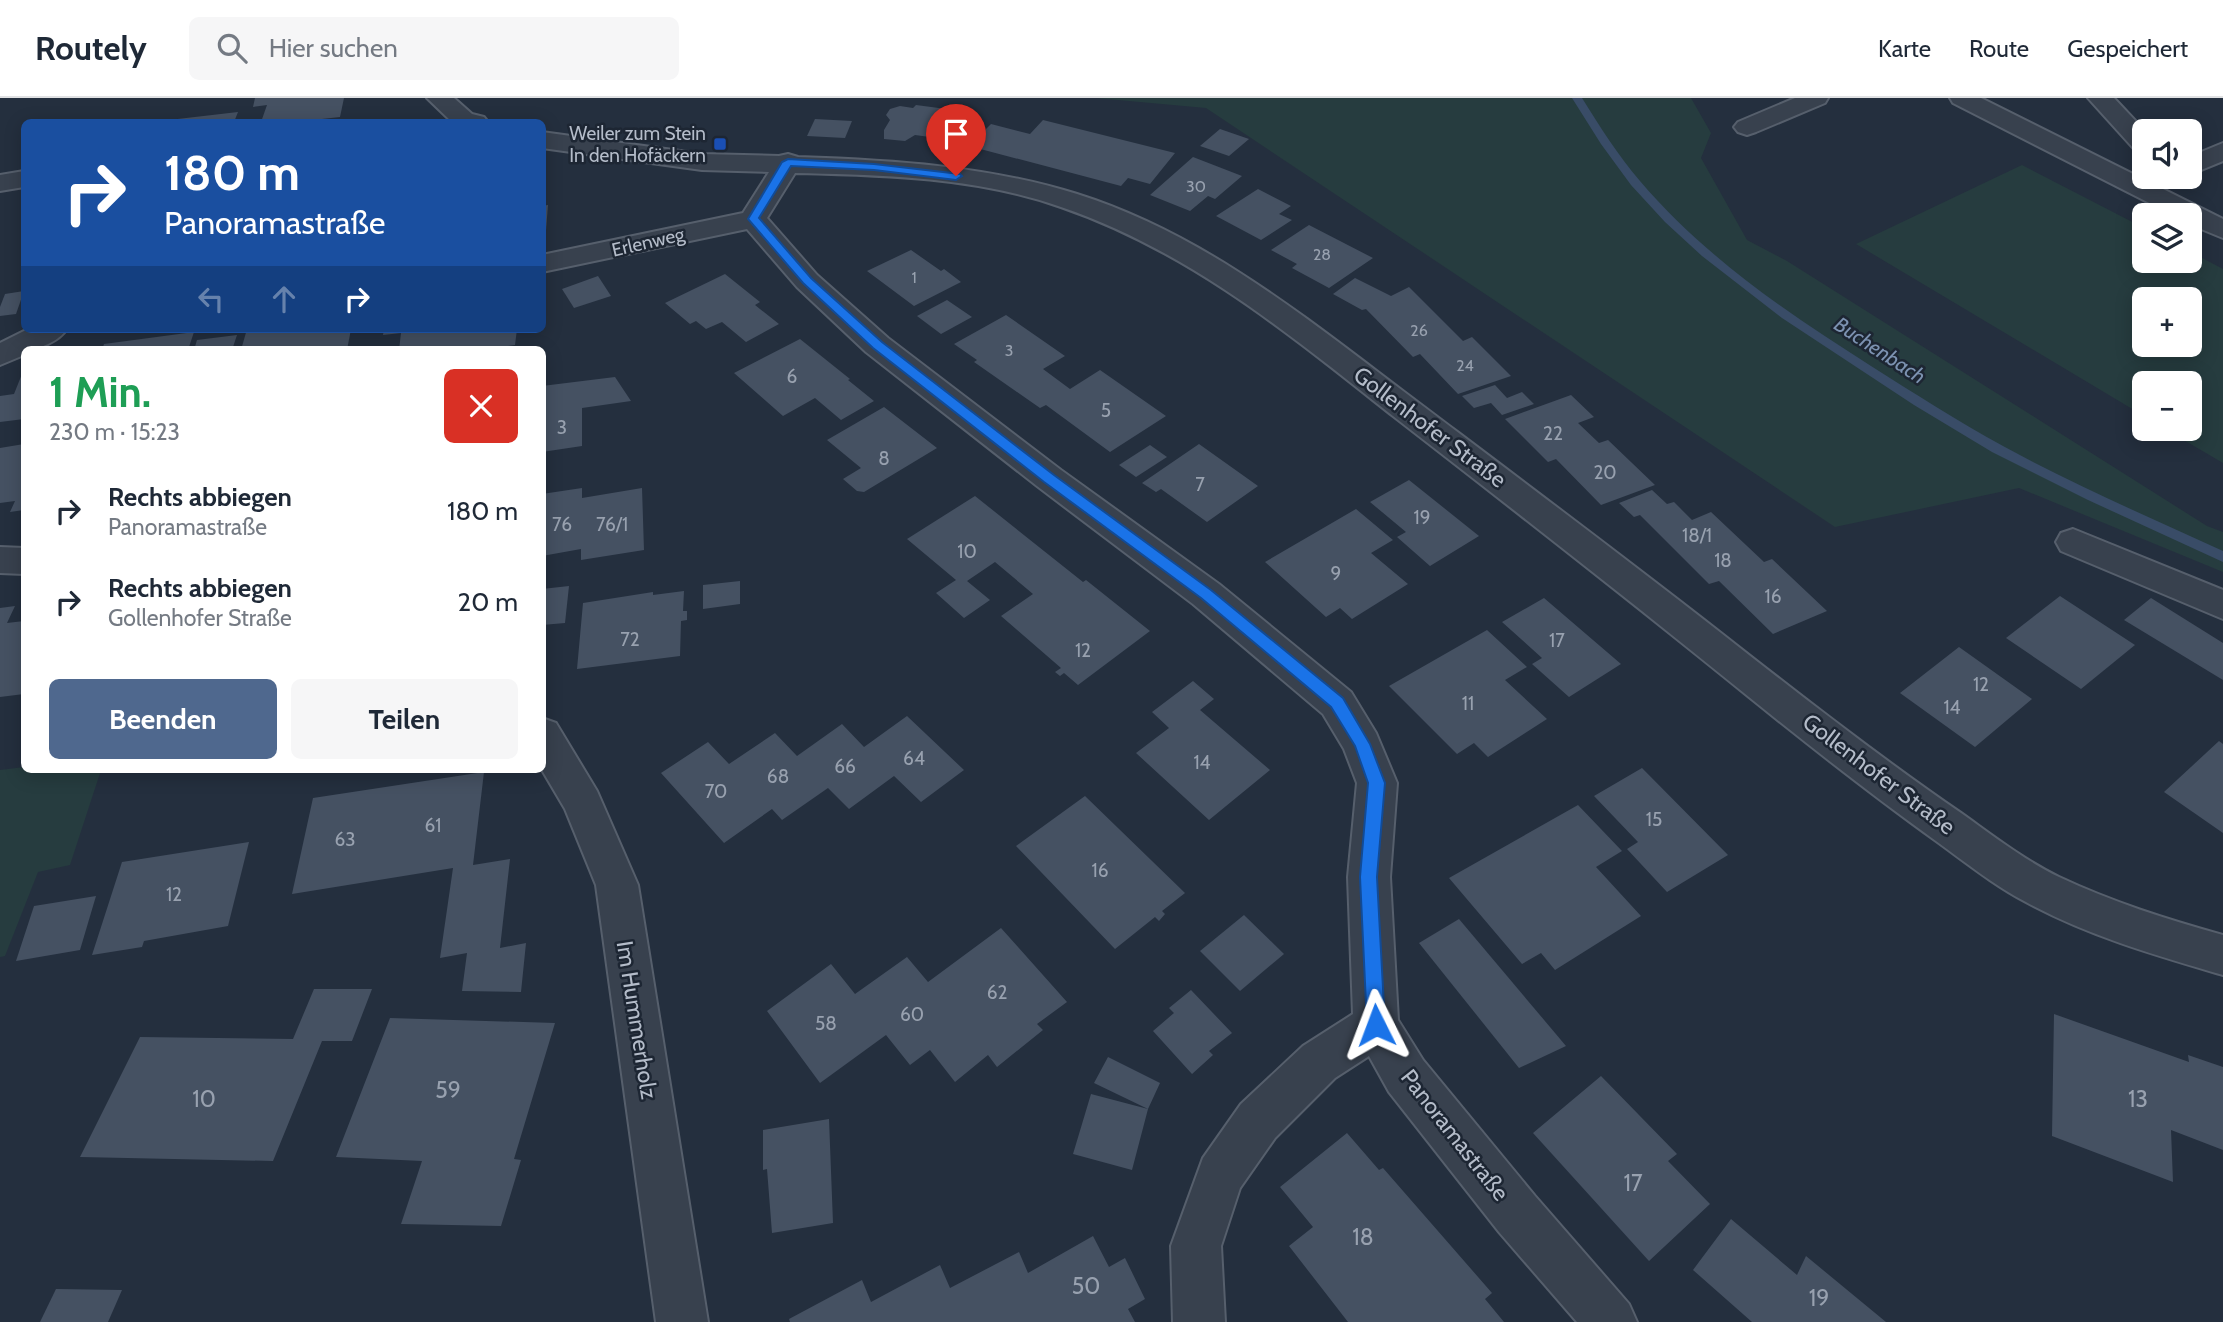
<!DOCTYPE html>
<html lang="de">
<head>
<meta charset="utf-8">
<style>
  :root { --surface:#fff; --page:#f6f6f7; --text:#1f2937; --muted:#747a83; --line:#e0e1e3; --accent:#4f688e }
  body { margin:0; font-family:Cabin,sans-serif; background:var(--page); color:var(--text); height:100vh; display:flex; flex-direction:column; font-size:26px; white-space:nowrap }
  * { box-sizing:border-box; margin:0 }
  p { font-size:23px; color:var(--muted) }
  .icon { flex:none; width:38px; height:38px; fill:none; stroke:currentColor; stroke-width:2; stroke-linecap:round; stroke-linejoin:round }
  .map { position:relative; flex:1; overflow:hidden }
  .panel { position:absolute; left:21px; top:248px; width:525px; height:427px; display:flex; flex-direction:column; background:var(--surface); border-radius:10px; box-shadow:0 4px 18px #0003 }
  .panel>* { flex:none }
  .guide { position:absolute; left:21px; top:21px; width:525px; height:214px; border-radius:10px; box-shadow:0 4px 18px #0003; background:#1a4fa0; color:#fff; overflow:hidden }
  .tools { position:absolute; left:2132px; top:21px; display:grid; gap:14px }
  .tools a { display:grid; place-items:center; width:70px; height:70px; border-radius:10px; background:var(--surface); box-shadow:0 4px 18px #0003; font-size:35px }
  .pin { position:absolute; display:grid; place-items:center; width:60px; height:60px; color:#fff; margin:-72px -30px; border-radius:50% 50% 50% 0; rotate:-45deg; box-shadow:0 0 7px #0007 }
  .pin .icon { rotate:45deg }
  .me { position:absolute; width:77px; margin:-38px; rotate:357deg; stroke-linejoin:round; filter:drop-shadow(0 0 5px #0008) }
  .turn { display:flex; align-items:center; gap:24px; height:147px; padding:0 28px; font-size:32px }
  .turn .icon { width:91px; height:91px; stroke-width:2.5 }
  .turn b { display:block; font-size:49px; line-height:60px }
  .lanes { display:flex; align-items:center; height:66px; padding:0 28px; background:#0003; justify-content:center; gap:35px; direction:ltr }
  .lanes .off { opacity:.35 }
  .round { display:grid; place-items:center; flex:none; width:74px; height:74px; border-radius:10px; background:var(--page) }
  .head { display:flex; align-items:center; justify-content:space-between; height:119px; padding:0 28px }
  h1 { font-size:42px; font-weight:700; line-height:52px; color:#1e9e55 }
  .action { display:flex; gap:14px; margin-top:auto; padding:14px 28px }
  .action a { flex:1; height:80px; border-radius:10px; background:var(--accent); color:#fff; font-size:28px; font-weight:700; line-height:80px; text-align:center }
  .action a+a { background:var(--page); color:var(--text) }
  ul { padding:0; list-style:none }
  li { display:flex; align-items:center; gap:21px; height:91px; padding:0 28px }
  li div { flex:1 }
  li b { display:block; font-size:26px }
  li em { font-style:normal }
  header { display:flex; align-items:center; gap:42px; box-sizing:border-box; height:98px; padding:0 35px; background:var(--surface); border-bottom:2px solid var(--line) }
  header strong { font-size:33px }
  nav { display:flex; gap:38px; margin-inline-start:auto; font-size:24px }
  .search { width:490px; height:63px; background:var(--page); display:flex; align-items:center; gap:18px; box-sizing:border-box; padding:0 24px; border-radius:10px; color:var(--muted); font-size:26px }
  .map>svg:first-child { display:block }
  .green { fill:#263c3f; fill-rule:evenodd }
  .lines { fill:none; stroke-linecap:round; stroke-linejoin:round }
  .stream { fill:#394c67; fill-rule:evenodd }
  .building { fill:#455162 }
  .minor-casing { stroke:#565f6c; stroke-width:4 }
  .minor { fill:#38414e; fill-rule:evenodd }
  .route { fill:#1a73e8; stroke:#114b97; stroke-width:2 }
  .transit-dot { fill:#1a4fb4; stroke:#1d2633; stroke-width:2.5 }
  .labels { text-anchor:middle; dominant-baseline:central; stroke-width:5; stroke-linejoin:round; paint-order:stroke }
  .far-number-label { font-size:16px; fill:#98a1af }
  .far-poi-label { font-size:19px; fill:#b4bcc9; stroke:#1d2633; text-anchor:end }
  .far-street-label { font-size:19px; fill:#b4bcc9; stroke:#1d2633 }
  .number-label { font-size:19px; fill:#98a1af }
  .far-water-label { font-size:21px; font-style:italic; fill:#7c92b1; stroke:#1d2633 }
  .street-label { font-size:23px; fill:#b4bcc9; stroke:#1d2633 }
  .near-number-label { font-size:23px; fill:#98a1af }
</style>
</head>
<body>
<header>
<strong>Routely</strong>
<div class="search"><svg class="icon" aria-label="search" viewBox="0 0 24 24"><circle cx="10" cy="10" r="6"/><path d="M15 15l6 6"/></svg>Hier suchen</div>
<nav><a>Karte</a><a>Route</a><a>Gespeichert</a></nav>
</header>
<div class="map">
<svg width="2223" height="1224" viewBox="0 0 2223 1224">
  <rect width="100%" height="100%" fill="#242f3e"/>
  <g class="green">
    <path d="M 1096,0 L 1691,0 L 1711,35 L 1701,60 L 1747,142 L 1787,163 L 2207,428 L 2223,434 L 2223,474 L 2019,390 L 1835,429 L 1206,10 Z"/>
    <path d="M 2022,67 L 2144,130 L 2144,163 L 2189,163 L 2189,153 L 2223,171 L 2223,365 L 2165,331 L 2189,331 L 2189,285 L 2144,285 L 2144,318 L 1856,146 ZM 2189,201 L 2189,247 L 2144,247 L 2144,201 Z"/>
    <path d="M 24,669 L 24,672 L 101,672 L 70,767 L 38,774 L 5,858 L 0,859 L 0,672 Z"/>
  </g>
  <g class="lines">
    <path class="stream" d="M 1572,0 L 1582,0 C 1600,29 1618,57 1640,83 C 1705,159 1787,215 1871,268 C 1914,295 1957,323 2003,348 C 2074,387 2149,419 2223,453 L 2223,464 L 2088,402 L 1992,354 L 1914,307 L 1782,220 L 1702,158 L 1665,124 L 1631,87 L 1601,46 Z"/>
  </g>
  <g class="building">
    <path d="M 255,0 L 344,0 L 340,19 L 295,24 L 261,24 L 267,7 L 253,9 Z"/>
    <path d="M 916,7 L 954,12 L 951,17 L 956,20 L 952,27 L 945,28 L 937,40 L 915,37 L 905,43 L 884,41 L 884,32 L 890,22 L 886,17 L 890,11 L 900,8 L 913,10 Z"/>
    <path d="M 238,14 L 234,24 L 168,24 L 169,22 Z"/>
    <path d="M 815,21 L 852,23 L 845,40 L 807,38 Z"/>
    <path d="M 1043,22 L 1175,55 L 1150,86 L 1128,80 L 1121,88 L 969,48 L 991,26 L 1030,36 Z"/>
    <path d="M 1220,31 L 1249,41 L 1229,58 L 1200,48 Z"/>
    <path d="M 1193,59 L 1242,78 L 1215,101 L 1208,98 L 1190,113 L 1150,97 Z"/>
    <path d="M 1258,91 L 1291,108 L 1279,116 L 1292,122 L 1261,142 L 1216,118 Z"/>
    <path d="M 548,107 L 545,145 L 542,145 L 542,108 Z"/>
    <path d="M 1309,127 L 1373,160 L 1329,190 L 1292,170 L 1297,166 L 1271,152 Z"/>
    <path d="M 911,152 L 941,173 L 944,171 L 961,184 L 914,208 L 867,173 Z"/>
    <path d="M 725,176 L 760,204 L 755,207 L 779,226 L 746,244 L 722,224 L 706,231 L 696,223 L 690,226 L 665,205 Z"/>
    <path d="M 598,178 L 611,198 L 574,210 L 562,191 Z"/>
    <path d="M 1355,180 L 1391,198 L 1409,189 L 1463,243 L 1472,239 L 1511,278 L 1458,296 L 1420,256 L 1413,259 L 1366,211 L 1362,212 L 1333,196 Z"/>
    <path d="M 24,193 L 16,216 L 0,218 L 0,209 L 5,196 Z"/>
    <path d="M 947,202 L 972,219 L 941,236 L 917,218 Z"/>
    <path d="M 1006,217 L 1065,258 L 1043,271 L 1070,291 L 1100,272 L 1166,318 L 1110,354 L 1046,307 L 1040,310 L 974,264 L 977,262 L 954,246 Z"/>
    <path d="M 247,231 L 351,231 L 347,252 L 241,252 Z"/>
    <path d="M 384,231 L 517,231 L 515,247 L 475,252 L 399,252 L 401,235 L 383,237 Z"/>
    <path d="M 194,234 L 188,252 L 102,252 L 104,246 Z"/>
    <path d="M 237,237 L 232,252 L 194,252 L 197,242 Z"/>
    <path d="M 800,241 L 850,281 L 848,282 L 874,303 L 841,322 L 815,300 L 783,318 L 734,275 Z"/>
    <path d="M 24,271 L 24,321 L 0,324 L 0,298 L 14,296 Z"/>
    <path d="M 615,279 L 631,303 L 582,310 L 582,348 L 542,354 L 542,288 Z"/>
    <path d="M 1495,287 L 1507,300 L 1522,294 L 1534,306 L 1502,317 L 1491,305 L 1474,310 L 1462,298 Z"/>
    <path d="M 1571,297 L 1594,319 L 1578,325 L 1599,345 L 1608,342 L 1655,387 L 1601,407 L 1556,361 L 1548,364 L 1505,321 Z"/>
    <path d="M 884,309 L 937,350 L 864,394 L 857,393 L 843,381 L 861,370 L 827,342 Z"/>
    <path d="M 24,346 L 24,412 L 10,414 L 15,403 L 0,405 L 0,350 Z"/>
    <path d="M 1199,346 L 1258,388 L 1207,424 L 1161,391 L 1156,394 L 1142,385 Z"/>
    <path d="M 1150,347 L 1167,359 L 1136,379 L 1119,367 Z"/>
    <path d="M 1409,382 L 1479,438 L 1430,468 L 1397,439 L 1406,434 L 1370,404 Z"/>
    <path d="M 582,390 L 582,400 L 642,390 L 644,452 L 581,462 L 581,451 L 542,458 L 542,396 Z"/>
    <path d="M 1652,392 L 1667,406 L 1674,404 L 1692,422 L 1711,414 L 1764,464 L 1772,461 L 1827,513 L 1773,536 L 1719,483 L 1709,486 L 1640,417 L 1634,419 L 1619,405 Z"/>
    <path d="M 975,398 L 1083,484 L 1086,482 L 1150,533 L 1078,587 L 1064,575 L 1060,578 L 1055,574 L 1061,570 L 1001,518 L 1033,496 L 995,464 L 967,483 L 990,502 L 964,520 L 936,495 L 956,482 L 907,441 Z"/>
    <path d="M 1356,411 L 1393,442 L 1371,455 L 1408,486 L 1352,521 L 1340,510 L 1326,519 L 1265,464 Z"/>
    <path d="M 740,483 L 740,506 L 703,511 L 703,487 Z"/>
    <path d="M 569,488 L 565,525 L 542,527 L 542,491 Z"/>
    <path d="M 684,493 L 683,513 L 687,513 L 687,522 L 681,523 L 680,558 L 577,571 L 583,505 L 653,494 L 653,497 Z"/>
    <path d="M 2060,498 L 2135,547 L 2081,591 L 2006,540 Z"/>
    <path d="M 1544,500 L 1621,566 L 1569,599 L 1532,566 L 1542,560 L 1502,524 Z"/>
    <path d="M 2151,500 L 2223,545 L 2223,582 L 2124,522 Z"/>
    <path d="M 15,508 L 7,525 L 24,523 L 24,596 L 0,599 L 0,510 Z"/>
    <path d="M 1487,532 L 1527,569 L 1505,582 L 1547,621 L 1488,659 L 1474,645 L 1457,656 L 1389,588 Z"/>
    <path d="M 1959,549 L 2032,601 L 1975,649 L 1900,595 Z"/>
    <path d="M 1193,583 L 1214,601 L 1200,612 L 1270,672 L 1209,722 L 1136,655 L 1169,630 L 1152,614 Z"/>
    <path d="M 907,618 L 964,672 L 921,704 L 894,678 L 849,711 L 828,690 L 782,722 L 772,711 L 724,745 L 661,675 L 708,644 L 729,666 L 775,635 L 797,658 L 842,626 L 864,649 Z"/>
    <path d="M 2219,643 L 2223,646 L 2223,735 L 2164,694 Z"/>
    <path d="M 1642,670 L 1728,757 L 1667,794 L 1627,751 L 1638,744 L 1594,698 Z"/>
    <path d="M 484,674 L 473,767 L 510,761 L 500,850 L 526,845 L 521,894 L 462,893 L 467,855 L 440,860 L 453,770 L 292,796 L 313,700 Z"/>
    <path d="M 1085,698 L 1185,795 L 1162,813 L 1165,816 L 1159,823 L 1155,819 L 1115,851 L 1016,748 Z"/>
    <path d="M 1578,707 L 1622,753 L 1596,769 L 1641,818 L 1555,872 L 1541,855 L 1522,866 L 1449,780 Z"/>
    <path d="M 249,744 L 228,828 L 144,843 L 142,849 L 92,857 L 122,764 Z"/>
    <path d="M 96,798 L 80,852 L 16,863 L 34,808 Z"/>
    <path d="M 1244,817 L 1284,856 L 1240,893 L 1200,853 Z"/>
    <path d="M 1459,821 L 1566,948 L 1519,970 L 1419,845 Z"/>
    <path d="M 1001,830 L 1067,904 L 1037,926 L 1043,932 L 997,969 L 988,957 L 955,984 L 930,952 L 910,967 L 886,937 L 820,985 L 767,913 L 831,866 L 855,896 L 907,859 L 928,884 Z"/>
    <path d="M 314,891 L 372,891 L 352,943 L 322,943 L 273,1063 L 80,1059 L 140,939 L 293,941 Z"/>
    <path d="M 1191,892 L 1232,935 L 1209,953 L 1213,957 L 1192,976 L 1153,933 L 1174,915 L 1169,910 Z"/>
    <path d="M 2054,916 L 2189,964 L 2188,957 L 2223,969 L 2223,1052 L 2171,1032 L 2173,1084 L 2052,1038 Z"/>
    <path d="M 390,920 L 555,925 L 514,1061 L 521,1062 L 501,1128 L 401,1126 L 422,1063 L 336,1059 Z"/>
    <path d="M 1108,959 L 1160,985 L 1148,1011 L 1132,1072 L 1073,1056 L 1091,996 L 1148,1011 L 1094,985 Z"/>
    <path d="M 1601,978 L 1677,1056 L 1668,1063 L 1710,1106 L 1649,1163 L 1533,1035 Z"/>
    <path d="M 829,1021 L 833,1125 L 772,1135 L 767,1071 L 763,1072 L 763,1032 Z"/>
    <path d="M 1347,1035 L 1379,1072 L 1383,1070 L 1492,1195 L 1485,1201 L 1504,1224 L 1348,1224 L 1289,1148 L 1313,1129 L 1280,1089 Z"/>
    <path d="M 1731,1121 L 1797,1177 L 1806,1158 L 1886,1224 L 1752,1224 L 1693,1172 Z"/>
    <path d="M 1093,1138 L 1109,1169 L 1125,1160 L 1145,1201 L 1128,1211 L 1135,1224 L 790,1224 L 789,1221 L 862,1182 L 871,1204 L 940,1167 L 950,1190 L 1019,1154 L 1028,1175 Z"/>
    <path d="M 56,1191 L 122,1192 L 108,1224 L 40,1224 Z"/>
  </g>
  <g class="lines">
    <defs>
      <g id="minor">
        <path d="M 427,0 L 454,0 L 472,16 L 484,19 L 488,24 L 452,24 Z"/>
        <path d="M 1795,0 L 1828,0 L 1825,5 L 1756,34 L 1747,37 L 1738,34 L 1734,29 L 1738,24 Z"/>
        <path d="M 1950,0 L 1981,0 L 2223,121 L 2223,140 L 2189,126 L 2189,117 L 2173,117 L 1953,5 Z"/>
        <path d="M 2088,0 L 2114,0 L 2145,33 L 2144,55 L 2135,52 Z"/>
        <path d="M 542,34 L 702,56 L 779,58 L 788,56 L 798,59 C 892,62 987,68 1077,96 C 1201,135 1301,216 1403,293 C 1509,373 1616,453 1721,535 C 1800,597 1878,658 1961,715 C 1992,737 2024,762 2059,779 C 2112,804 2166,821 2223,837 L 2223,877 C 2155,857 2089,838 2026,804 C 1995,788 1965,764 1936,743 C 1872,697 1811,649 1749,599 C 1632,504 1513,411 1393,318 C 1288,235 1189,153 1061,109 C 976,79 883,77 795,75 L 767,120 L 817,177 L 888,240 L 1061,372 L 1219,486 L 1351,594 L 1376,635 L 1397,685 L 1390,779 L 1398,922 L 1423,962 L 1535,1098 L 1629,1206 L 1637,1224 L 1577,1224 L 1499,1134 L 1389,994 L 1369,958 L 1335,980 L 1275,1040 L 1240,1090 L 1221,1148 L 1225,1224 L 1173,1224 L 1171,1148 L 1203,1060 L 1241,1006 L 1303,948 L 1353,916 L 1348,779 L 1357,685 L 1344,651 L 1323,616 L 1193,506 L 1037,388 L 866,254 L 797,189 L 747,131 L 542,174 L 542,157 L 743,115 L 769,74 L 702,72 L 542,50 Z"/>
        <path d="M 2223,45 L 2223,63 L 2189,77 L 2189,59 Z"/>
        <path d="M 24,73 L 24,89 L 0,93 L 0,77 Z"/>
        <path d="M 28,231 L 67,231 C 59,243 39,252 24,252 L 24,257 L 0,267 L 0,245 Z"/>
        <path d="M 2073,431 L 2223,492 L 2223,521 L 2061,453 L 2056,444 L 2061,435 Z"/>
        <path d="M 0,449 L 24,450 L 24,476 L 0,475 Z"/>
        <path d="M 542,620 L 556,625 L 597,693 L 638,787 L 708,1224 L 656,1224 L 596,787 L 565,711 L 542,672 Z"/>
      </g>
    </defs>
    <use href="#minor" class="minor-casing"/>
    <use href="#minor" class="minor"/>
  </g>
  <path class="route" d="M 788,61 L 874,66 L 960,76 L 962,78 L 956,82 L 874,72 L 791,68 L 759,120 L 811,180 L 882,244 L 1054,377 L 1211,492 L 1343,600 L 1370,646 L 1385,685 L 1377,779 L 1385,927 L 1383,934 L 1376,936 L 1369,934 L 1367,927 L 1360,779 L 1368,685 L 1355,648 L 1331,609 L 1201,500 L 1044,384 L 873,250 L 803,185 L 748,121 L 782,64 Z"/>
  <rect class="transit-dot" x="713" y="39" width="14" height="14" rx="3.5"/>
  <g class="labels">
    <g class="far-number-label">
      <text x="1196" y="88">30</text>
      <text x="1322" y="156">28</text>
      <text x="914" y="179">1</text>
      <text x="1419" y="232">26</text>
      <text x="1009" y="252">3</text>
      <text x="1465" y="267">24</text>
    </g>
    <g class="far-poi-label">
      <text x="706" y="35">Weiler zum Stein<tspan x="706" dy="22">In den Hofäckern</tspan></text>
    </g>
    <g class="far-street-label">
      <text transform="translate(648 144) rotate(-13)">Erlenweg</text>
    </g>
    <g class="number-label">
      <text x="792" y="278">6</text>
      <text x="1106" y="312">5</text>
      <text x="562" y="329">3</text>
      <text x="1553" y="335">22</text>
      <text x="884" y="360">8</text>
      <text x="1605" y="374">20</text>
      <text x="1200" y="386">7</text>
      <text x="1422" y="419">19</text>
      <text x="562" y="426">76</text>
      <text x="612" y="426">76/1</text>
      <text x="1697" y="437">18/1</text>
      <text x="967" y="453">10</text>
      <text x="1723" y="462">18</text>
      <text x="1336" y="475">9</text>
      <text x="1773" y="498">16</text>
      <text x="630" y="541">72</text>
      <text x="1557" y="542">17</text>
      <text x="1083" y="552">12</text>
      <text x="1981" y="586">12</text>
      <text x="1468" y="605">11</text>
      <text x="1952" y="609">14</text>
      <text x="914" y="660">64</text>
      <text x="1202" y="664">14</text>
      <text x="845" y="668">66</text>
      <text x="778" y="678">68</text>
      <text x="716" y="693">70</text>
      <text x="1654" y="721">15</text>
      <text x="433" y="727">61</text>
      <text x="345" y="741">63</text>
      <text x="1100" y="772">16</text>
      <text x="174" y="796">12</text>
      <text x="997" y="894">62</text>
      <text x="912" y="916">60</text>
      <text x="826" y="925">58</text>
    </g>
    <g class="far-water-label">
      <text transform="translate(1880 252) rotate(33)">Buchenbach</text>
    </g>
    <g class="street-label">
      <text transform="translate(1430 329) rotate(37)">Gollenhofer Straße</text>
      <text transform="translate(1879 676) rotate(37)">Gollenhofer Straße</text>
      <text transform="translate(637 922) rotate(81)">Im Hummerholz</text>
      <text transform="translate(1455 1037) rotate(52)">Panoramastraße</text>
    </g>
    <g class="near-number-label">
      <text x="448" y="992">59</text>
      <text x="204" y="1001">10</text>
      <text x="2138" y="1001">13</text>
      <text x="1633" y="1085">17</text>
      <text x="1363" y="1139">18</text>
      <text x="1086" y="1188">50</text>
      <text x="1819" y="1200">19</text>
    </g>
  </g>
</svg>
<div class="tools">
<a><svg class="icon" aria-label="sound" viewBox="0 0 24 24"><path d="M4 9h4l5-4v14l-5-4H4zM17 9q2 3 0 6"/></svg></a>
<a><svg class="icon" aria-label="layers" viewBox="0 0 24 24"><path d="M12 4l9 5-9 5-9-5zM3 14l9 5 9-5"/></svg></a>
<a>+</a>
<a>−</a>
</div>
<div class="pin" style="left:956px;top:78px;background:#d93025"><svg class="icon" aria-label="arrive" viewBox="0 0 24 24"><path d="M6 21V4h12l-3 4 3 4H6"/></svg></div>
<svg class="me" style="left:1376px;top:927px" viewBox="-20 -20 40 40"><path d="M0-17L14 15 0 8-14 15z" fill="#1a73e8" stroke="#fff" stroke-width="4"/></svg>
<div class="guide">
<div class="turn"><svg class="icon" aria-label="right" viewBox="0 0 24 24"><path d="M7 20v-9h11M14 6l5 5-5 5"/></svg><div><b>180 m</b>Panoramastraße</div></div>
<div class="lanes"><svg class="icon off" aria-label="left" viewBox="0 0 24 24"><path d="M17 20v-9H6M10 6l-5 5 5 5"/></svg><svg class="icon off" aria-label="ahead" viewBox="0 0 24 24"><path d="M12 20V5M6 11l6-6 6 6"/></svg><svg class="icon" aria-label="right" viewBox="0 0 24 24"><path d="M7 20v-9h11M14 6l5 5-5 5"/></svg></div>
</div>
<section class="panel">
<div class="head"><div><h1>1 Min.</h1><p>230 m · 15:23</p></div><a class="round" style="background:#d93025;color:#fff"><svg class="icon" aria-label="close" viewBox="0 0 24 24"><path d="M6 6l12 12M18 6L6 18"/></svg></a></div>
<ul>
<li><svg class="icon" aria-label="right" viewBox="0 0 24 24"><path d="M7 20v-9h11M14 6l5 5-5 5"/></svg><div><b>Rechts abbiegen</b><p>Panoramastraße</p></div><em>180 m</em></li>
<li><svg class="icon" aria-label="right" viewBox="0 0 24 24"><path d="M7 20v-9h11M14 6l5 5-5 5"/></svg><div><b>Rechts abbiegen</b><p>Gollenhofer Straße</p></div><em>20 m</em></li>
</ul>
<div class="action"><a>Beenden</a><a>Teilen</a></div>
</section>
</div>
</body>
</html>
